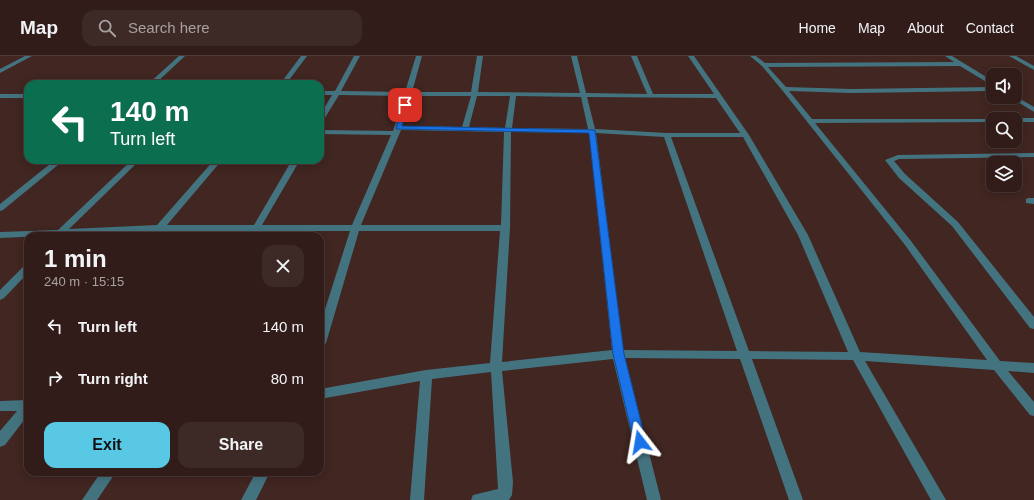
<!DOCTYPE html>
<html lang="en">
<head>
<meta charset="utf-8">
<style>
  :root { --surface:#311c19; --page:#3d2926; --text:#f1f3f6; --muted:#a8a1a2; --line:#4c3a38; --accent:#59c8e4 }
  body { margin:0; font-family:Helvetica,sans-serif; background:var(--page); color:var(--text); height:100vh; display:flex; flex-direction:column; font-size:15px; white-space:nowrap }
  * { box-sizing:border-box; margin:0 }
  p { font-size:13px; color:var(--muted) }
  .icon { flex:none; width:22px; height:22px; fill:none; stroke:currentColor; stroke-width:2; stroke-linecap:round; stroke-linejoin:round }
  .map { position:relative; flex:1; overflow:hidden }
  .sheet { position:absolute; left:24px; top:176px; width:300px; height:244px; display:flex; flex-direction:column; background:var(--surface); border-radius:12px; box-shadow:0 2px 10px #0003,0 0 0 1px var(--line) }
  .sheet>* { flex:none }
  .guide { position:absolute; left:24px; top:24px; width:300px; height:84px; border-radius:12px; box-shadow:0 2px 10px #0003,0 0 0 1px var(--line); background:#0b6e4f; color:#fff; overflow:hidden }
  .tools { position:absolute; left:986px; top:12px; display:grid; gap:8px }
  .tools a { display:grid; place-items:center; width:36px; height:36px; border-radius:8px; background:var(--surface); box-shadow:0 2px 10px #0003,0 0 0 1px var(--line); font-size:20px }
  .pin { position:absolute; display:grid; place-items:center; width:34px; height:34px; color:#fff; margin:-17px; border-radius:8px; box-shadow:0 2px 6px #0006 }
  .me { position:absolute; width:44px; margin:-22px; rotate:346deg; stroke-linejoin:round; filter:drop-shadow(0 0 3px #0008) }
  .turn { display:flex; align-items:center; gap:14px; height:84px; padding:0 20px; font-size:18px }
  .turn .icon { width:52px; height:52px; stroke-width:2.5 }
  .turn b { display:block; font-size:28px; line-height:34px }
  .round { display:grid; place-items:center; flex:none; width:42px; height:42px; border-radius:12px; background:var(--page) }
  .summary { display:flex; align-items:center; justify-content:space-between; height:68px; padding:0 20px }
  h1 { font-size:24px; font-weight:700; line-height:30px }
  .primary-button { display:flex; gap:8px; margin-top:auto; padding:8px 20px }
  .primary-button a { flex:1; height:46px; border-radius:12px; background:var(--accent); color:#111; font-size:16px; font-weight:700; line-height:46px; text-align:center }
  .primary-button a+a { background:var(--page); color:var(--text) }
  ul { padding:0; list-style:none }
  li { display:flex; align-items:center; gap:12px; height:52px; padding:0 20px }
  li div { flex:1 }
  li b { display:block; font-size:15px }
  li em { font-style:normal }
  header { display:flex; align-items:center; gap:24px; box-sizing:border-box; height:56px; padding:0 20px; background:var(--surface); border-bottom:1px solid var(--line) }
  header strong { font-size:19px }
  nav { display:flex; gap:22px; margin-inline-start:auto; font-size:14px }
  .search { width:280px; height:36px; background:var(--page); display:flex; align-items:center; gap:10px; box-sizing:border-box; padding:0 14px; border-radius:12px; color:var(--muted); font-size:15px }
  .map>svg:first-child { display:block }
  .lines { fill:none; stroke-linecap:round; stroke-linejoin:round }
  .street { fill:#447380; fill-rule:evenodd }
  .route { fill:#1a73e8; stroke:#114b97 }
</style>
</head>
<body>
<header>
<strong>Map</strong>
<div class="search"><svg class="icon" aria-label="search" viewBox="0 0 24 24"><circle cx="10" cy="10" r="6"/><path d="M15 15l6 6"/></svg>Search here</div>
<nav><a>Home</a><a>Map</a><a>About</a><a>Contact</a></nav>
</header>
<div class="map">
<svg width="1034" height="444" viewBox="0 0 1034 444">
  <rect width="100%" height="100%" fill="#412621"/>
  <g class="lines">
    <g class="street">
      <path d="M 25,0 L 32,0 L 0,17 L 0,13 Z"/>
      <path d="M 179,0 L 185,0 L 155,28 L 148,28 Z"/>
      <path d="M 301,0 L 307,0 L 286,28 L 280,28 Z"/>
      <path d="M 354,0 L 360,0 L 341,35 L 405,36 L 416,0 L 422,0 L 412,36 L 471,36 L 477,0 L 483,0 L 478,36 L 580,37 L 571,0 L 577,0 L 586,37 L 647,38 L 631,0 L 637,0 L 653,38 L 714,38 L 688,0 L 694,0 L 749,79 L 808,179 L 860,296 L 987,304 L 905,189 L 782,34 L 762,10 L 750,0 L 756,0 L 765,7 L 954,6 L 945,0 L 952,0 L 993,25 L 993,30 L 960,10 L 768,11 L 786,31 L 851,33 L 993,31 L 993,35 L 851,37 L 789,35 L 812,63 L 995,63 L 993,63 L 993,66 L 815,67 L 911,185 L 1000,305 L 1034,307 L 1034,317 L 1008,315 L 1034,346 L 1034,360 L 1030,359 L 994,314 L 865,305 L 946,444 L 931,444 L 853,304 L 752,303 L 803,444 L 789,444 L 740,303 L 625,302 L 661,444 L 647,444 L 613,303 L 502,315 L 513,426 L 512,439 L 509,444 L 471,444 L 473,439 L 498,433 L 491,316 L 432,323 L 424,444 L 410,444 L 420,325 L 320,343 L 320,333 L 426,314 L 490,307 L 500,175 L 359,175 L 326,287 L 324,290 L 320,291 L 320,269 L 350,175 L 162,175 L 158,180 L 148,180 L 152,175 L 0,182 L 0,176 L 58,174 L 132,104 L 140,104 L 69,173 L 157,169 L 214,104 L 222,104 L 167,169 L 254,169 L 292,104 L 300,104 L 262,169 L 352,169 L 391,79 L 320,78 L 320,74 L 393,75 L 404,40 L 339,39 L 323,65 L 320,67 L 320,59 L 332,39 L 320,39 L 320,35 L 335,35 ZM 411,40 L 471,40 L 462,71 L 402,70 ZM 477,40 L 510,40 L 505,72 L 469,71 ZM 516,40 L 581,41 L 588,73 L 512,72 ZM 587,41 L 716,42 L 740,77 L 667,77 L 595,73 ZM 401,74 L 504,76 L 501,169 L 361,169 ZM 511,76 L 589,77 L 612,294 L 502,306 L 510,172 ZM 596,77 L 664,81 L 737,295 L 623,294 ZM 671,81 L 743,81 L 798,179 L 848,296 L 749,295 Z"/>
      <path d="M 1009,0 L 1016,0 L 1034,10 L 1034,14 Z"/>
      <rect x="0" y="38" width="28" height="4"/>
      <path d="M 1015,40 L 1034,51 L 1034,56 L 1010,41 L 1015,41 Z"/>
      <path d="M 1015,62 L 1034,62 L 1034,66 L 1015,66 L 1015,63 L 1012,63 Z"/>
      <path d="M 1034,97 L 1034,101 L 899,103 L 894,105 L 905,118 L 958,166 L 1034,261 L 1034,273 L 1030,272 L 952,170 L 899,122 L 885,104 L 898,99 Z"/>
      <path d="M 55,104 L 64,104 L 3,154 L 0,155 L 0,148 Z"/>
      <path d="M 1029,142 L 1034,142 L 1034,148 L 1026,147 L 1026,143 Z"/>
      <path d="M 28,208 L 28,217 L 4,242 L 0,244 L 0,234 L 25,209 Z"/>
      <path d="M 28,344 L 28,359 L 5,389 L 0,391 L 0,375 L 17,355 L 0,355 L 0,345 Z"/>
      <path d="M 101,416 L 116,416 L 97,444 L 82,444 Z"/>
      <path d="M 256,416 L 270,416 L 256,444 L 241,444 Z"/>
    </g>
  </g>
  <path class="route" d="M 405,48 L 408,49 L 402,70 L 595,74 L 624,298 L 646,386 L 644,390 L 640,391 L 635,390 L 634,386 L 613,298 L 589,77 L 396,73 L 402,49 Z"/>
</svg>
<div class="tools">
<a><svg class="icon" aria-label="sound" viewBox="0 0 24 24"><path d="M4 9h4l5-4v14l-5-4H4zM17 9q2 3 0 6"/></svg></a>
<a><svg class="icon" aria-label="search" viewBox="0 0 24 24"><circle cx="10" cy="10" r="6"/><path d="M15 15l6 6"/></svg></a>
<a><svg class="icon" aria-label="layers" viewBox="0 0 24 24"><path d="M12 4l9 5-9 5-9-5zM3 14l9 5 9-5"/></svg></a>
</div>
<div class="pin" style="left:405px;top:49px;background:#d93025"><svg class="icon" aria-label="arrive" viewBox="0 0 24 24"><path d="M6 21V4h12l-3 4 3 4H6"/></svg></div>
<svg class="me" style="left:640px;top:386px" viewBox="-20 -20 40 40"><path d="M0-17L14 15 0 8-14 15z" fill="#1a73e8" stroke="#fff" stroke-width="4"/></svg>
<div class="guide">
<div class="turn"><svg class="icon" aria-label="left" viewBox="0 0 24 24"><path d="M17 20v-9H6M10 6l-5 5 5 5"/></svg><div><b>140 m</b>Turn left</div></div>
</div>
<section class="sheet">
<div class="summary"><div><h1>1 min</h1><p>240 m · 15:15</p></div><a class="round"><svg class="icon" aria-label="close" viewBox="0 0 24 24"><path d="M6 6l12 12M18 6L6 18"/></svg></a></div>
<ul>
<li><svg class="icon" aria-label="left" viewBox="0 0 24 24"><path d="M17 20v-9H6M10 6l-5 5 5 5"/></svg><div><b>Turn left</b></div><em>140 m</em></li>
<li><svg class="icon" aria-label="right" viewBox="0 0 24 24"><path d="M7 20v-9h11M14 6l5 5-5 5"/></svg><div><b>Turn right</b></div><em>80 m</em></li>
</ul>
<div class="primary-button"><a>Exit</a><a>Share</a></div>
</section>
</div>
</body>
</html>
